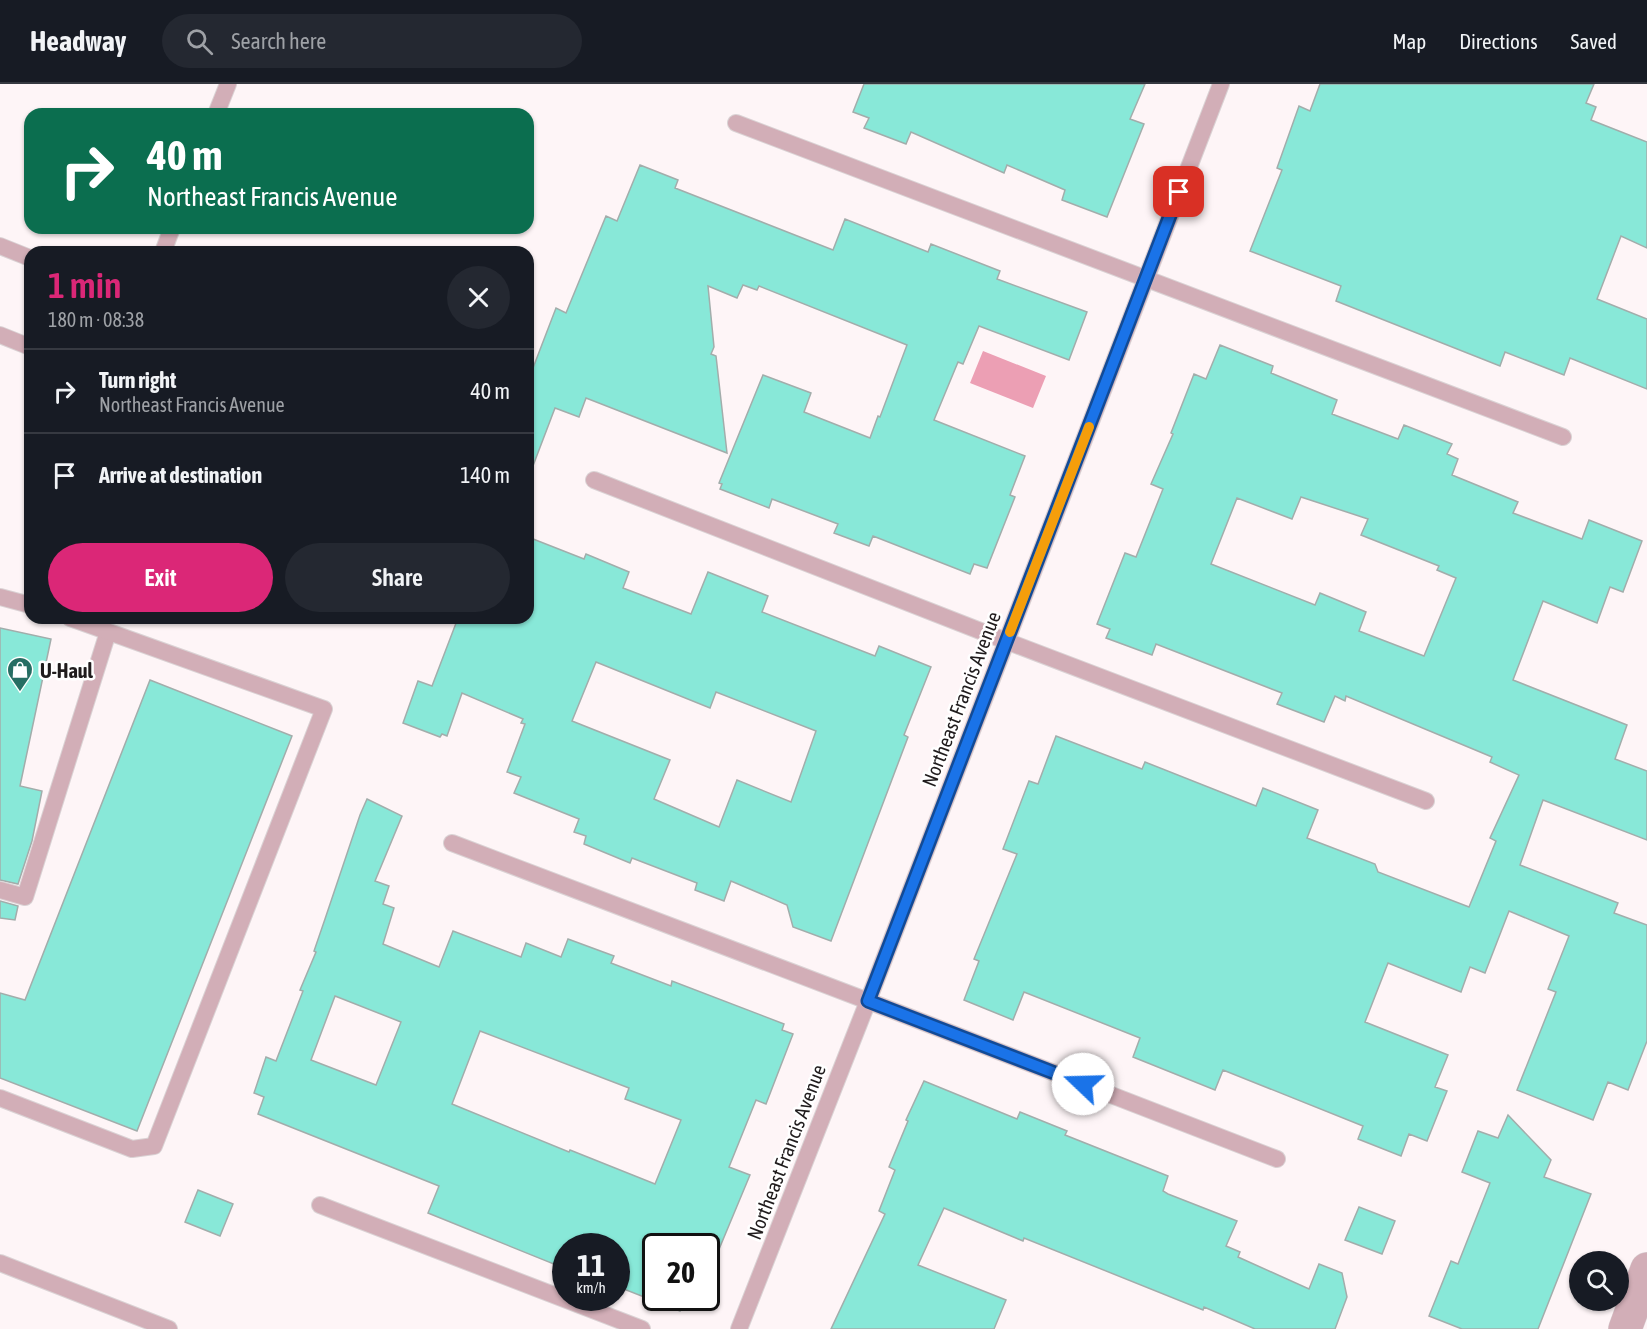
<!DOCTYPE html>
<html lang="en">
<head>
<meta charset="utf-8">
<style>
  :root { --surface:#171b24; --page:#242831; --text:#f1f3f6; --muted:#9ea1a6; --line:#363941; --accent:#db2777 }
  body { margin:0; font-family:"Asap Condensed",sans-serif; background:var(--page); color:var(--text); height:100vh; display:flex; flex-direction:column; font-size:22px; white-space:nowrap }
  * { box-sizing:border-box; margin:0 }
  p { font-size:20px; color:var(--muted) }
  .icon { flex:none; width:33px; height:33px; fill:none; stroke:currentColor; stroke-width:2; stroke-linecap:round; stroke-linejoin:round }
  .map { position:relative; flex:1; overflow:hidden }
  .side { position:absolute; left:24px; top:162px; width:510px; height:378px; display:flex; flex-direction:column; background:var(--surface); border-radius:18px; box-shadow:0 2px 4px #0004 }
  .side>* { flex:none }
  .guide { position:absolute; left:24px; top:24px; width:510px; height:126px; border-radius:18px; box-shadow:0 2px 4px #0004; background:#0b6e4f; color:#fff; overflow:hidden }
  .controls { position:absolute; left:1569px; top:1167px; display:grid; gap:12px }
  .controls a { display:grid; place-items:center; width:60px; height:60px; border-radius:50%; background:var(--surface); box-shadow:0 2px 4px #0004; font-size:30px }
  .speed { position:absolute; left:552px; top:1149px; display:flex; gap:12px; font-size:30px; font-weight:700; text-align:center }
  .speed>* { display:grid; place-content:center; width:78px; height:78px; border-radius:50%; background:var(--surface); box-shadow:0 2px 4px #0004; line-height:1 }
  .speed small { font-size:15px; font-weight:400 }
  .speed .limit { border:3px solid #111; border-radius:9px; background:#fff; color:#111 }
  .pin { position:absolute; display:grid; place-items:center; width:51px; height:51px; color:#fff; margin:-26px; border-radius:12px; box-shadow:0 3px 9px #0006 }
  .me { position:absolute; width:66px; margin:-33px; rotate:291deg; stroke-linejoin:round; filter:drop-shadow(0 0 4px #0008) }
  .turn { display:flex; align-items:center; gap:21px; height:126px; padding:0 24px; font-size:27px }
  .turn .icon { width:78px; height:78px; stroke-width:2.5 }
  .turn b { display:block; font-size:42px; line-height:51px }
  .round { display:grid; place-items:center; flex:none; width:63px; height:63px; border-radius:32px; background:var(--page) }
  .overview { display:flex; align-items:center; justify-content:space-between; height:102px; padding:0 24px }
  h1 { font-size:36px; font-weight:600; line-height:45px; color:var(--accent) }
  .cta { display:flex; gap:12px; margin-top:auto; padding:12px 24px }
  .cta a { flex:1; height:69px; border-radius:36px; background:var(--accent); color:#fff; font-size:24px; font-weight:600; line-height:69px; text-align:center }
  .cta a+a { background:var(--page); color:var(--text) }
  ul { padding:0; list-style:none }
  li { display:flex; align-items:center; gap:18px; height:84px; padding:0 24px; border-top:2px solid var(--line) }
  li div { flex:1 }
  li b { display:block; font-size:22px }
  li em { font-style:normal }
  header { display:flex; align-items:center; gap:36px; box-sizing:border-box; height:84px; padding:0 30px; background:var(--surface); border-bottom:2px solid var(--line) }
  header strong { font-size:28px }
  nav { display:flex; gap:33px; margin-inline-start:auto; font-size:21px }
  .search { width:420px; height:54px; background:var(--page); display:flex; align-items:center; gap:15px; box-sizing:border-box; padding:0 21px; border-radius:33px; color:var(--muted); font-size:22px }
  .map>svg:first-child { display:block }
  .water { fill:#ec9fb4 }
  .building { fill:#88e8d8; stroke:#a2adab; stroke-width:1.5; fill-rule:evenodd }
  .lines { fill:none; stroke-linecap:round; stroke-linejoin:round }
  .lane-casing { stroke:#dad2d4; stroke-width:18 }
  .street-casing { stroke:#dad2d4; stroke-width:34 }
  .lane { stroke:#d2aeb7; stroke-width:16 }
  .street { stroke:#d2aeb7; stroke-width:33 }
  .route-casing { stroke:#114b97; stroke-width:15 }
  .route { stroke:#1a73e8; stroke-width:10 }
  .slow { stroke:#f59e0b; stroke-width:10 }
  .labels { text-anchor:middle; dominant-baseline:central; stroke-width:5; stroke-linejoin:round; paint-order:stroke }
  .poi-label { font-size:20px; font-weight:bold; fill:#201c1d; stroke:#fff; text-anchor:start }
  .street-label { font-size:20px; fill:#201c1d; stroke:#fff }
</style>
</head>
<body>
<header>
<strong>Headway</strong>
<div class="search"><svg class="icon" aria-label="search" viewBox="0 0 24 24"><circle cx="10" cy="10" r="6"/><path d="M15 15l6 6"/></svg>Search here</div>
<nav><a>Map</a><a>Directions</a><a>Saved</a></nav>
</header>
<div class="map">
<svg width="1647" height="1245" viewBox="0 0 1647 1245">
  <rect width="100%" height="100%" fill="#fef5f7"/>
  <path class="water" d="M 983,267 L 1046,292 L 1033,324 L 970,299 Z"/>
  <g class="building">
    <path d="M 864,0 L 1145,0 L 1130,35 L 1144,40 L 1107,133 L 1062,116 L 1065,106 L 1007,81 L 1004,89 L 911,48 L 906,60 L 864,44 L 869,34 L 853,28 Z"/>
    <path d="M 1320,0 L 1594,0 L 1586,19 L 1596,23 L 1591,36 L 1647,58 L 1647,164 L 1621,152 L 1597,215 L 1647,235 L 1647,305 L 1570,274 L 1564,291 L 1505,268 L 1500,282 L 1336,217 L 1341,202 L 1250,167 L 1282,86 L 1277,84 L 1299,22 L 1310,27 Z"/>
    <path d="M 640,81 L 678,96 L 675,104 L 833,166 L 845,135 L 928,168 L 931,160 L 1000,187 L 997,195 L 1087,228 L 1069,276 L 979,242 L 963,280 L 958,278 L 934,336 L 1025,372 L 1010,411 L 1015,413 L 987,484 L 974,480 L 970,490 L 873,452 L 869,462 L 834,449 L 838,440 L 772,415 L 769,424 L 720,405 L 722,400 L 719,399 L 763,291 L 811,309 L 804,328 L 870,354 L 878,332 L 880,333 L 907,261 L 759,202 L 757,206 L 743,201 L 737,214 L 708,202 L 714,263 L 711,270 L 716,272 L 727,369 L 586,314 L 579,333 L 555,324 L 531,387 L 528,386 L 528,297 L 556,224 L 566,229 L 606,132 L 617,137 Z"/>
    <path d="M 1220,261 L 1273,282 L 1271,289 L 1337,316 L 1332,330 L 1398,355 L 1404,341 L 1452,360 L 1447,370 L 1458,375 L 1452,391 L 1518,418 L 1513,429 L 1582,455 L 1589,436 L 1642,457 L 1623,508 L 1610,503 L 1597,539 L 1543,517 L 1513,596 L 1627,641 L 1615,675 L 1647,687 L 1647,756 L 1543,716 L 1520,781 L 1618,819 L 1614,829 L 1647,841 L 1647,957 L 1628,1006 L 1608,998 L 1593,1036 L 1517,1006 L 1556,908 L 1548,905 L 1569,852 L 1509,827 L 1485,889 L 1470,883 L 1461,908 L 1388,879 L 1365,938 L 1448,971 L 1435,1003 L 1447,1007 L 1427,1057 L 1409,1050 L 1401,1072 L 1358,1055 L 1363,1042 L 1223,986 L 1215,1006 L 1133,973 L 1140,954 L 1024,908 L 1013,936 L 964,916 L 979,877 L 974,875 L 1017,770 L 1003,765 L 1029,697 L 1038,700 L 1056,652 L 1142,685 L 1145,678 L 1256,722 L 1263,704 L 1318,726 L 1307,754 L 1375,780 L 1378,788 L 1469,823 L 1496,757 L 1490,754 L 1519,691 L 1490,678 L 1492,673 L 1346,612 L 1345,617 L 1335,612 L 1324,638 L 1277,620 L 1282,609 L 1156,560 L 1152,571 L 1106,554 L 1110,545 L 1097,540 L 1125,469 L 1136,473 L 1163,405 L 1151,400 L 1173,350 L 1171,349 L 1194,290 L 1206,295 ZM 1301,413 L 1368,435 L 1361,451 L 1439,482 L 1437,486 L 1456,494 L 1424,572 L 1359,547 L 1366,528 L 1320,509 L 1315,521 L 1211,480 L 1237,414 L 1292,435 Z"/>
    <path d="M 528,453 L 584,475 L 586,470 L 629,488 L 623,504 L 691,530 L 708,488 L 768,512 L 762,528 L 875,572 L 879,562 L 931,583 L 904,651 L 908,653 L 831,857 L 793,843 L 787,821 L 731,797 L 724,817 L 695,806 L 697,799 L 632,774 L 630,779 L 584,760 L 586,752 L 574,748 L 579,735 L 514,709 L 521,693 L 507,688 L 525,640 L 521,639 L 523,635 L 462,609 L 447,652 L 442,650 L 440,653 L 403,639 L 418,597 L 432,602 L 458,534 L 528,534 ZM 596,578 L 710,624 L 716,608 L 816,647 L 791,718 L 737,696 L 719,743 L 654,715 L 670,676 L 572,637 Z"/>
    <path d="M 0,544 L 51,555 L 20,702 L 42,707 L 32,757 L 18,800 L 0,796 Z"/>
    <path d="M 150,596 L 292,652 L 137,1047 L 0,994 L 0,909 L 25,916 Z"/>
    <path d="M 367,715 L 402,732 L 375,797 L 389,802 L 383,820 L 394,824 L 383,860 L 439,883 L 453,847 L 521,873 L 526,859 L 561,873 L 568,855 L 614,872 L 611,879 L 671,902 L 672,897 L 784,940 L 782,946 L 793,950 L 766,1020 L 756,1016 L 729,1083 L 750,1091 L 717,1170 L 706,1166 L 706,1162 L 656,1162 L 656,1214 L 685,1214 L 680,1227 L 616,1202 L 616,1162 L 566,1162 L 566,1185 L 428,1129 L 439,1102 L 258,1030 L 264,1013 L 254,1009 L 266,973 L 276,977 L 303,907 L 300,906 L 316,868 L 314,867 L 325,835 L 360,731 ZM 335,912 L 401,938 L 376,1001 L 311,976 ZM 480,947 L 629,1004 L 625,1015 L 681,1036 L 655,1100 L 570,1066 L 569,1068 L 452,1020 Z"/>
    <path d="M 0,817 L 18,822 L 15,836 L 0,834 Z"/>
    <path d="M 924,997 L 1017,1035 L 1020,1028 L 1067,1047 L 1065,1051 L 1168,1092 L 1163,1107 L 1168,1110 L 1237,1137 L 1226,1162 L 1240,1168 L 1238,1173 L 1309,1205 L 1319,1180 L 1342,1189 L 1347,1213 L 1335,1245 L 1255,1245 L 1204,1223 L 1203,1226 L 1024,1154 L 1023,1157 L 944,1124 L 918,1181 L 1006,1216 L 994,1245 L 831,1245 L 885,1130 L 879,1127 L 895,1086 L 889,1083 L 908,1037 L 906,1036 Z"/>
    <path d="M 1508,1031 L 1551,1076 L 1544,1093 L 1591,1110 L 1538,1245 L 1462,1245 L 1429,1232 L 1451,1177 L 1458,1180 L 1490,1099 L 1462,1088 L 1478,1047 L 1498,1054 Z"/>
    <path d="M 198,1106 L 233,1120 L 220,1152 L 185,1138 Z"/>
    <path d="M 1359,1123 L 1395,1137 L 1382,1170 L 1345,1156 Z"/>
  </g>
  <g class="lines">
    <defs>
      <g id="lane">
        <path d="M 216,30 L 228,0"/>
        <path d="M 736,39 L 1563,353"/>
        <path d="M 0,162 L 30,174"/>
        <path d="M 163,168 L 172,144"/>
        <path d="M 0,251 L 30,263"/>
        <path d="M 594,396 L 1006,557 L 1426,717"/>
        <path d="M 0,513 L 30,521"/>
        <path d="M 452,759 L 868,917 L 1277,1075"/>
        <path d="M 0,806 L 25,813 L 108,548"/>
        <path d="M 0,1014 L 132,1065 L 154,1062 L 324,625 L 70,534"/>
        <path d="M 320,1121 L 642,1245"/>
        <path d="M 0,1179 L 169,1245"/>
        <path d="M 739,1245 L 868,917 L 1221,0"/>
      </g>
      <path id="street" d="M 1625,1245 L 1647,1185"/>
    </defs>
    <use href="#lane" class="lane-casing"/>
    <use href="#street" class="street-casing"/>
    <use href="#lane" class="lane"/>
    <use href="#street" class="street"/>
  </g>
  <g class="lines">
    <defs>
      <path id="route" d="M 1083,1000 L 868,917 L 1179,108"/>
    </defs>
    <use href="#route" class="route-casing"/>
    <use href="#route" class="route"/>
    <path class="slow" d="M 1010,548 L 1089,343"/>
  </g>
  <defs>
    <symbol id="shop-pin" viewBox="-11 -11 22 30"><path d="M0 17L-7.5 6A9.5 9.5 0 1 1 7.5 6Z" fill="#276e63" stroke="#fff"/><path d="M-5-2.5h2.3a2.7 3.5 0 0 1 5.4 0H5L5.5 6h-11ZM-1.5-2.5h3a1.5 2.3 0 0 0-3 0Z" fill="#fff"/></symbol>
  </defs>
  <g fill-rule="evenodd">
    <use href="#shop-pin" x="5" y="571" width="30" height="40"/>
  </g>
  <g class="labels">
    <g class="poi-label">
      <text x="40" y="586">U-Haul</text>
    </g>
    <g class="street-label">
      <text transform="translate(961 615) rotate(-69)">Northeast Francis Avenue</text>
      <text transform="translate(786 1068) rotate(-69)">Northeast Francis Avenue</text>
    </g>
  </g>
</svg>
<div class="controls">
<a><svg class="icon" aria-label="search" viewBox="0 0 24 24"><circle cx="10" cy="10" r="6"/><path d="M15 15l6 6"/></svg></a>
</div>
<div class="speed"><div>11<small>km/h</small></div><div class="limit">20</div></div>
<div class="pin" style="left:1179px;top:108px;background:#d93025"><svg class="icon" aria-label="arrive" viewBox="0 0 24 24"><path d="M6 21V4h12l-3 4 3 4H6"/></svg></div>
<svg class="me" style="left:1083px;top:1000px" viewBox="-20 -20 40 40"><circle r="19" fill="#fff"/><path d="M0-13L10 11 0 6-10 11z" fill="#1a73e8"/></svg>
<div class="guide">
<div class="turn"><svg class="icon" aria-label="right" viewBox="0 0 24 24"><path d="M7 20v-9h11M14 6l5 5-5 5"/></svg><div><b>40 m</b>Northeast Francis Avenue</div></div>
</div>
<section class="side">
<div class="overview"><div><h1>1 min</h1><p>180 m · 08:38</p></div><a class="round"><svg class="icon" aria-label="close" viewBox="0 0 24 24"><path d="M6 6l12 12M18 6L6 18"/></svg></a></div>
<ul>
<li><svg class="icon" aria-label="right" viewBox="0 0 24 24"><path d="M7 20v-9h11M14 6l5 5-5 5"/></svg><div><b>Turn right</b><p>Northeast Francis Avenue</p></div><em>40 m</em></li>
<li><svg class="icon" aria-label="arrive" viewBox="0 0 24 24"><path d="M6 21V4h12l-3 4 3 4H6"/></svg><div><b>Arrive at destination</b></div><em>140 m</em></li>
</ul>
<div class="cta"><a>Exit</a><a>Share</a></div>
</section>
</div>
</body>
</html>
